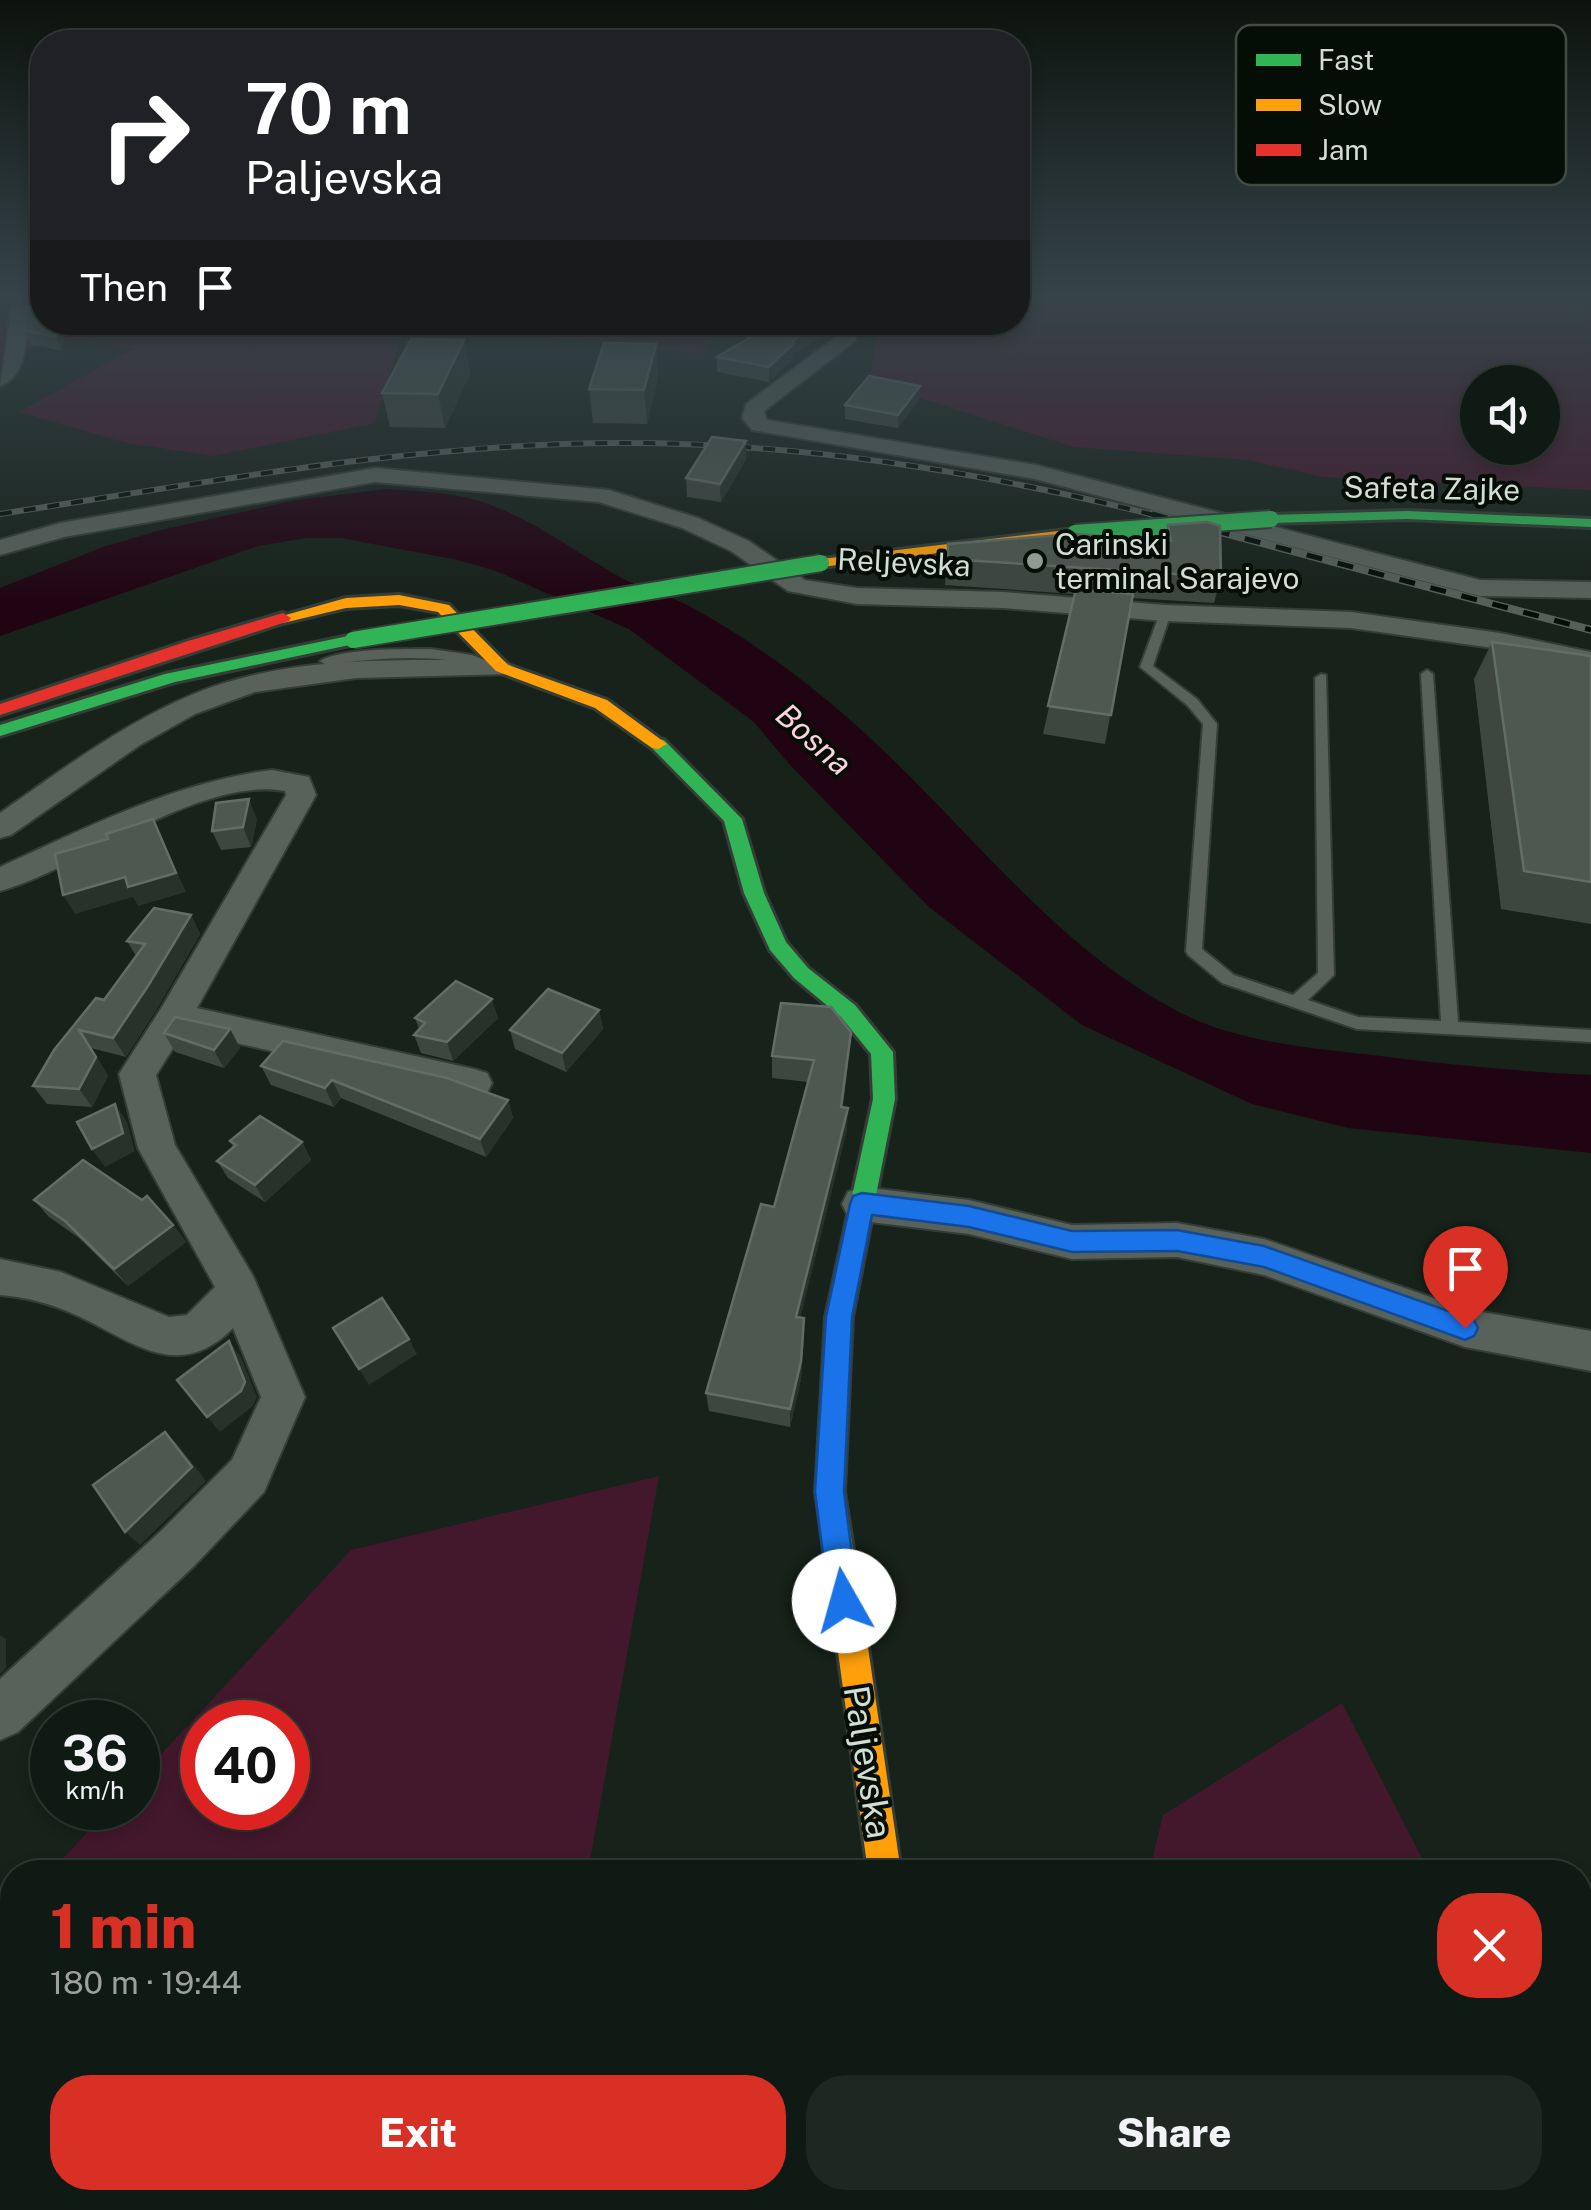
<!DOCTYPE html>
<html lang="en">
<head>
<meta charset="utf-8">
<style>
  :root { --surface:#101a14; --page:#1e2722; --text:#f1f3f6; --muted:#9ca1a0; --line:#303834; --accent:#d93025 }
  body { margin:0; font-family:"Public Sans",sans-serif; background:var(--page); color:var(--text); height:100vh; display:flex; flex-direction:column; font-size:38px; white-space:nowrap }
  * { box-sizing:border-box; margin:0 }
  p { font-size:32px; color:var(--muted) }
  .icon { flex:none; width:55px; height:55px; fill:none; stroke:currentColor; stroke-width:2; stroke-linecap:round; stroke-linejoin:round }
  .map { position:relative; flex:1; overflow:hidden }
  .panel { position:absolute; left:0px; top:1860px; width:1592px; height:350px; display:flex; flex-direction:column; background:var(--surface); border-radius:40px 40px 0 0; box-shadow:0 5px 15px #0003,0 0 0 2px var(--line) }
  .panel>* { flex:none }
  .guide { position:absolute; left:30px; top:30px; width:1000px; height:305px; border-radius:40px; box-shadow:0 5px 15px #0003,0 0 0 2px var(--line); background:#202124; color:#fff; overflow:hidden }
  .controls { position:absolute; left:1460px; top:365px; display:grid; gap:20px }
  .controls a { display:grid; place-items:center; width:100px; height:100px; border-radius:50%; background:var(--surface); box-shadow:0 5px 15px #0003,0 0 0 2px var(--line); font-size:50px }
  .speed { position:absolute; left:30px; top:1700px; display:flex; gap:20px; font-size:50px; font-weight:700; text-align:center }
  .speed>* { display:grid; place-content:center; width:130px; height:130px; border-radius:50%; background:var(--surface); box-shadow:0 5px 15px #0003,0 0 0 2px var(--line); line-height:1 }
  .speed small { font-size:25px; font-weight:400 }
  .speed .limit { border:15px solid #d22; background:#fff; color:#111 }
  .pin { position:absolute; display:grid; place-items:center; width:85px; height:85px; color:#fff; margin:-102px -42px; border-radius:50% 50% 50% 0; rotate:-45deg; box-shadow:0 0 10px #0007 }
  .pin .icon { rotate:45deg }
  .me { position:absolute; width:110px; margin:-55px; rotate:353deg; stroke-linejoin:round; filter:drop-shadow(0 0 8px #0008) }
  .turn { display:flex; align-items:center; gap:35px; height:210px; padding:0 50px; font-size:45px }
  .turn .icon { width:130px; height:130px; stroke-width:2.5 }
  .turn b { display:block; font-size:70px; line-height:85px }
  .then { display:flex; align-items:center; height:95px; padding:0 50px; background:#0003; gap:20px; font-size:38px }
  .round { display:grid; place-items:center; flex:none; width:105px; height:105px; border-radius:40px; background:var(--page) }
  .headline { display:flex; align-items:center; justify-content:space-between; height:170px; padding:0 50px }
  h1 { font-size:60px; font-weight:800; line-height:75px; color:var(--accent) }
  .action { display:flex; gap:20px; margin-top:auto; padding:20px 50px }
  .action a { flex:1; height:115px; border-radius:40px; background:var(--accent); color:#fff; font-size:40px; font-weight:800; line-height:115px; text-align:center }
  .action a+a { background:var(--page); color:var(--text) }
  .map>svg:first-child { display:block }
  .green { fill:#43182c; fill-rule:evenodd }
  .water { fill:#210411 }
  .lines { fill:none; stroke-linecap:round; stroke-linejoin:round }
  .lane-casing { stroke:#343d36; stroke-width:4 }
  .street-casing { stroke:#343d36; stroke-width:4 }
  .fast-casing { stroke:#343d36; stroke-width:6 }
  .slow-casing { stroke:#343d36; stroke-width:6 }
  .jam-casing { stroke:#343d36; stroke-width:6 }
  .lane { fill:#58625b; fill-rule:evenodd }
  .street { fill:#58625b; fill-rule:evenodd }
  .fast { fill:#30b455; fill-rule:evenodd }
  .slow { fill:#ff9f0a; fill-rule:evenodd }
  .jam { fill:#e5322d; fill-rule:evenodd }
  .rail-far1-casing { stroke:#575f5a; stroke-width:6 }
  .rail-casing { stroke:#575f5a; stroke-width:8 }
  .rail-far1 { stroke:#050d07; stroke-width:4; stroke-dasharray:12; stroke-linecap:butt }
  .rail { stroke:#050d07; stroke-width:5; stroke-dasharray:16; stroke-linecap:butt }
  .fast-bridge-casing { stroke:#343d36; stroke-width:20; stroke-linecap:butt }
  .fast-bridge { stroke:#30b455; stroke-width:16 }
  .wall { fill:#3d4740 }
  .shaded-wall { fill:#27322a }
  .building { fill:#4d5850; stroke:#626d65; stroke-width:2.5 }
  .route { fill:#1a73e8; stroke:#114b97; stroke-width:2.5 }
  .poi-dot { fill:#909c93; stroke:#050d07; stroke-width:4 }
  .labels { text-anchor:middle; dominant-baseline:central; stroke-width:8; stroke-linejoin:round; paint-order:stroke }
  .far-street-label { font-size:30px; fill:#d1ded4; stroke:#050d07 }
  .far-poi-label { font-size:30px; fill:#d1ded4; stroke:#050d07; text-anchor:start }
  .far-water-label { font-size:32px; font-style:italic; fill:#fed1e2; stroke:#050d07 }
  .street-label { font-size:35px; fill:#d1ded4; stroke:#050d07 }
  .key { fill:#050d07; stroke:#424c44; stroke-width:2.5 }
  .key-label { font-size:28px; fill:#d1ded4 }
</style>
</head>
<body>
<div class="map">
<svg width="1591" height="2210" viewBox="0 0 1591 2210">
  <rect width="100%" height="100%" fill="#16221a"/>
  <g class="green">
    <path d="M 1018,294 L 1539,294 L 1591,307 L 1591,490 L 1323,477 L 1248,460 L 1074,447 L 870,382 L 878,323 L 1018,322 ZM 1478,382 L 1542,382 L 1542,448 L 1478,448 Z"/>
    <path d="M 14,319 L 42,322 L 727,323 L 699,354 L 495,331 L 401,336 L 375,423 L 213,456 L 127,443 L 19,412 L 135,348 L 50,339 L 0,365 L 0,322 Z"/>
    <path d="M 659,1476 L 588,1872 L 50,1872 L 110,1808 L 138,1808 L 138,1779 L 351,1550 ZM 288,1722 L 288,1808 L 202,1808 L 202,1722 Z"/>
    <path d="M 1342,1703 L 1429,1872 L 1149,1872 L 1163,1815 Z"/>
    <path d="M 12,1912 L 12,2198 L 530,2198 L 528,2210 L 0,2210 L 0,1926 Z"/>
    <path d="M 1580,2166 L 1591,2187 L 1591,2210 L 1216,2210 L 1208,2198 L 1580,2198 Z"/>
  </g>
  <path class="water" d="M 386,489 C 416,491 447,492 476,500 C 525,514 572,550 616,575 C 640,589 669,594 693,608 C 763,647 828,697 886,753 C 980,843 1063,952 1181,1013 C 1238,1042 1309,1048 1372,1055 C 1445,1064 1518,1072 1591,1075 L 1591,1153 L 1348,1128 L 1252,1104 L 1082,1025 L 929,907 L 789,764 L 754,722 L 629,629 L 496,571 L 458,560 L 341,538 L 306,538 L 258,546 L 0,636 L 0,588 L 103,547 L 161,530 L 297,500 Z"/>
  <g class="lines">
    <defs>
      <g id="lane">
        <path d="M 1161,610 L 1171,613 L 1153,666 L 1197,699 L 1217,724 L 1202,949 L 1234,975 L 1293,995 L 1318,973 L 1315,678 L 1321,674 L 1326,675 L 1334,975 L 1308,1000 L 1358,1017 L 1441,1021 L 1421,674 L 1427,670 L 1433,674 L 1458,1022 L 1591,1030 L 1591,1042 L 1357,1029 L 1222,983 L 1188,955 L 1186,951 L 1203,724 L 1187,705 L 1140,667 Z"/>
        <path d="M 431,649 L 472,655 L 498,665 L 492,669 C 435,653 384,657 326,665 L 320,661 C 341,648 404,649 431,649 Z"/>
      </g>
      <g id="street">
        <path d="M 20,302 L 29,308 C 26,334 29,376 0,386 L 11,308 Z"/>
        <path d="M 845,322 L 864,322 L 855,341 L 764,411 L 767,420 L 1036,465 L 1480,580 L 1591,582 L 1591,598 L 1480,596 L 1035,479 L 752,430 L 742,418 L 746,404 L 840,334 Z"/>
        <path d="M 375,468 L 609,490 L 698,518 L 749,541 L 805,580 L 857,588 L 1004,592 L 1165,605 L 1351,612 L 1500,633 L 1591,652 L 1591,668 L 1500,649 L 1351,628 L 1165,621 L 1004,608 L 857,604 L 788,591 L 731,551 L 682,528 L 599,502 L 375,482 L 64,537 L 0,555 L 0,540 L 60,523 Z"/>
        <path d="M 502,660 L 516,668 L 512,674 L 356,678 L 255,692 L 195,714 L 140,745 L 11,835 L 0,838 L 0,813 C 64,768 128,720 201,691 C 297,654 402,661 502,660 Z"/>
        <path d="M 272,770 L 309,777 L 316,795 L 197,1008 L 474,1069 L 487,1073 L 492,1083 L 487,1093 L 474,1097 L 184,1031 L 156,1075 L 175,1145 L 253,1276 L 305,1397 L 264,1492 L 195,1565 L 18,1732 L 0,1740 L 0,1679 L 161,1531 L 232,1460 L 261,1397 L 233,1328 C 178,1384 131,1340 76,1315 C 52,1304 27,1297 0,1295 L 0,1259 L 61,1272 L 169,1317 L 187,1315 L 215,1287 L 138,1148 L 119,1074 L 162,1007 L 286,795 L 285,791 C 199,776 82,868 0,891 L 0,867 C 88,827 175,782 272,770 Z"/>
        <path d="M 862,1187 L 969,1200 L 1072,1225 L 1177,1223 L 1264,1239 L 1465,1309 L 1591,1331 L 1591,1371 L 1465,1347 L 1264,1275 L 1177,1257 L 1072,1259 L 969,1234 L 862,1221 L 848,1216 L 842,1204 L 848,1192 Z"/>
        <path d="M 902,2198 L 964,2198 L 967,2210 L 903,2210 Z"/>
      </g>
      <g id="fast">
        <path d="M 1407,511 L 1591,519 L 1591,527 L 1407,519 L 1271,523 L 1264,519 L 1271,515 Z"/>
        <path d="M 353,635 L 359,637 L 359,643 L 175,682 L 0,736 L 0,725 L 165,674 Z"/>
        <path d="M 658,739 L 664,740 L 742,819 L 764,893 L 786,942 L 808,968 L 855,1005 L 893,1052 L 895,1099 L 852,1317 L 844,1492 L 860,1593 L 855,1603 L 845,1608 L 835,1603 L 830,1593 L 816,1492 L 826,1317 L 873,1099 L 871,1054 L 841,1017 L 794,978 L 770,950 L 744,893 L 724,821 L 652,748 L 652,740 Z"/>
      </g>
      <g id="slow">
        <path d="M 1075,529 L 1082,533 L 1080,536 L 821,567 L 814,563 L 821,559 Z"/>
        <path d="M 399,595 L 449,605 L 508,665 L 607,700 L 667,744 L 658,749 L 652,748 L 595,708 L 496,671 L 438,612 L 399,605 L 346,608 L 283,623 L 275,618 L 346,598 Z"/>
        <path d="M 845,1578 L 855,1583 L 860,1593 L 901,1872 L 868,1872 L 830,1593 L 835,1583 Z"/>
      </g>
      <path id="jam" d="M 283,613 L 291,618 L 289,621 L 0,715 L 0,704 L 188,641 Z"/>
    </defs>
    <use href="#lane" class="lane-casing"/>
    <use href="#street" class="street-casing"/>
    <use href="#fast" class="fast-casing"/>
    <use href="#slow" class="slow-casing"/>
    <use href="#jam" class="jam-casing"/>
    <use href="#lane" class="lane"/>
    <use href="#street" class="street"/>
    <use href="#fast" class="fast"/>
    <use href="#slow" class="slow"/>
    <use href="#jam" class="jam"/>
    <defs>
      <path id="rail-far1" d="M 0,514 C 204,483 409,444 616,443 C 800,442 984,472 1162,517"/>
      <path id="rail" d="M 1152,514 L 1591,630"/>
    </defs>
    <use href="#rail-far1" class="rail-far1-casing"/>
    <use href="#rail" class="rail-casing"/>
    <use href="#rail-far1" class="rail-far1"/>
    <use href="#rail" class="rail"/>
    <defs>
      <g id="fast-bridge">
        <path d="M 1075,533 L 1271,519"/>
        <path d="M 353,640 L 821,563"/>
      </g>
    </defs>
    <use href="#fast-bridge" class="fast-bridge-casing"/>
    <use href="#fast-bridge" class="fast-bridge"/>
  </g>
  <g class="wall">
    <path d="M 65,322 L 62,351 L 30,344 L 24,330 Z"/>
    <path d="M 776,322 L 838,322 L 838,327 L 794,354 L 794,357 L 769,382 L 717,372 L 717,357 Z"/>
    <path d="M 464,340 L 470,374 L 445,428 L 390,427 L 382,393 Z"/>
    <path d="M 656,344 L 658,377 L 647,424 L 593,423 L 589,389 Z"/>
    <path d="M 920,386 L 919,400 L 898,428 L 845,419 L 845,405 Z"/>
    <path d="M 746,441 L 746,459 L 721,502 L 687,497 L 686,478 Z"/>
    <path d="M 1168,525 L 1221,577 L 1214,603 L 1132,598 L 1105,744 L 1043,734 L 1074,594 L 945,585 L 948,544 L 1164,540 Z"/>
    <path d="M 1492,642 L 1591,656 L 1591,924 L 1501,909 L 1474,679 Z"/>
    <path d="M 257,819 L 251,847 L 221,850 L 212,831 Z"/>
    <path d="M 191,915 L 200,934 L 159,1005 L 126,1057 L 91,1048 L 108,1076 L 92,1107 L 47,1104 L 33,1086 L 104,1000 L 136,956 L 127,941 Z"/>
    <path d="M 599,1010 L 603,1029 L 566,1072 L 515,1049 L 510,1030 Z"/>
    <path d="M 415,1018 L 498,1018 L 453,1061 L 421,1053 L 414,1035 L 419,1029 Z"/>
    <path d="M 230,1029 L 240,1048 L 224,1068 L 175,1052 L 164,1033 Z"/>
    <path d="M 849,1053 L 843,1107 L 847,1129 L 800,1318 L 804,1337 L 801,1379 L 790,1427 L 709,1411 L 706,1393 L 774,1207 L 808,1082 L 772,1078 L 772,1056 Z"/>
    <path d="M 261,1066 L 508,1100 L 513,1118 L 486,1157 L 341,1098 L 334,1107 L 271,1085 Z"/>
    <path d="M 230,1141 L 302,1142 L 311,1160 L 265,1202 L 228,1178 L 217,1161 L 233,1147 Z"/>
    <path d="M 34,1200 L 173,1225 L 186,1242 L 128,1286 L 79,1238 L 49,1217 Z"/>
  </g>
  <g class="shaded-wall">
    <path d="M 58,322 L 65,322 L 62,351 L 56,337 Z"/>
    <path d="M 822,322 L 838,322 L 838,327 L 794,354 L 794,357 L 769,382 L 769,367 L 792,341 Z"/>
    <path d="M 464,340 L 470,374 L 445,428 L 438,394 Z"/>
    <path d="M 656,344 L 658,377 L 647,424 L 644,390 Z"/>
    <path d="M 920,386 L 919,400 L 898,428 L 898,415 Z"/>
    <path d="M 746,441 L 746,459 L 721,502 L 720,484 Z"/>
    <path d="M 249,799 L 257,819 L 251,847 L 243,827 Z"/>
    <path d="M 153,819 L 186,892 L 138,906 L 133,897 L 75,914 L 63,895 Z"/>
    <path d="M 191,915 L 200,934 L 159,1005 L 126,1057 L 113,1038 Z"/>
    <path d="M 492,999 L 498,1018 L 453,1061 L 447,1042 Z"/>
    <path d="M 599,1010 L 603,1029 L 566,1072 L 562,1053 Z"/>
    <path d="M 230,1029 L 240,1048 L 224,1068 L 214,1050 Z"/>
    <path d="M 79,1030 L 108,1076 L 92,1107 L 79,1089 Z"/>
    <path d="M 851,1032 L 849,1053 L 840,1128 L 841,1107 Z"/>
    <path d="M 332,1080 L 341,1098 L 334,1107 L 325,1088 Z"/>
    <path d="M 508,1100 L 513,1118 L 486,1157 L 480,1139 Z"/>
    <path d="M 115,1104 L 127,1122 L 135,1151 L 105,1167 L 92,1149 Z"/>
    <path d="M 848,1108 L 847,1129 L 796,1336 L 796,1317 Z"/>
    <path d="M 302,1142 L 311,1160 L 265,1202 L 255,1185 Z"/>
    <path d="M 173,1225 L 186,1242 L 128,1286 L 114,1269 Z"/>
    <path d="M 804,1318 L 801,1379 L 790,1427 L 790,1409 Z"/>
    <path d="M 409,1339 L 417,1354 L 369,1385 L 359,1369 Z"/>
    <path d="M 229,1341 L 241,1357 L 257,1397 L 253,1406 L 220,1432 L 207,1417 Z"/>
    <path d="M 165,1432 L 179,1446 L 206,1481 L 140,1545 L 125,1532 Z"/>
    <path d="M 0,1635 L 6,1639 L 6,1668 L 0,1674 Z"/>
  </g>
  <g class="building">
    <path d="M 29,294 L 42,294 L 42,322 L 58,322 L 56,337 L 24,330 Z"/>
    <path d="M 776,322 L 822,322 L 792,341 L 794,343 L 769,367 L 717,357 Z"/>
    <path d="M 411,339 L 464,340 L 438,394 L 382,393 Z"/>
    <path d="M 604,343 L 656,344 L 644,390 L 589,389 Z"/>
    <path d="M 869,376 L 920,386 L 898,415 L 845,405 Z"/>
    <path d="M 712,437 L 746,441 L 720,484 L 686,478 Z"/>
    <path d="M 1207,522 L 1220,526 L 1221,577 L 948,559 L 948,544 L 1074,534 L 1171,541 L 1168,525 Z"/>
    <path d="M 1076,589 L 1133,594 L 1111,715 L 1048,706 Z"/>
    <path d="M 1492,642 L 1591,656 L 1591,882 L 1524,871 Z"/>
    <path d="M 249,799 L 243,827 L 212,831 L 216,803 Z"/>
    <path d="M 153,819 L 176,873 L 128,887 L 125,877 L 63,895 L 55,854 L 108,839 L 106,834 Z"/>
    <path d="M 154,908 L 191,915 L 148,986 L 113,1038 L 79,1030 L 96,1057 L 79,1089 L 33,1086 L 54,1050 L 96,998 L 104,1000 L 145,944 L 127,941 Z"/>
    <path d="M 456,981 L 492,999 L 447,1042 L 414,1035 L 425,1023 L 415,1018 Z"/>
    <path d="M 548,989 L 599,1010 L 562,1053 L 510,1030 Z"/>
    <path d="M 781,1003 L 831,1007 L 851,1032 L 841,1107 L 848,1108 L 796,1317 L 804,1318 L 801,1361 L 790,1409 L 706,1393 L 761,1204 L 774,1207 L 814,1060 L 772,1056 Z"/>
    <path d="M 175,1017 L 230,1029 L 214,1050 L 164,1033 Z"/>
    <path d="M 283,1041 L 447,1078 L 508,1100 L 480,1139 L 332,1080 L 325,1088 L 261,1066 Z"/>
    <path d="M 115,1104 L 123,1133 L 92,1149 L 77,1122 Z"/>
    <path d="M 260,1116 L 302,1142 L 255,1185 L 217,1161 L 236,1145 L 230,1141 Z"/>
    <path d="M 83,1160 L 142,1200 L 147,1196 L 173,1225 L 114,1269 L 65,1221 L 34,1200 Z"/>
    <path d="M 382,1298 L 409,1339 L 359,1369 L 333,1328 Z"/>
    <path d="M 229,1341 L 245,1382 L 241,1391 L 207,1417 L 177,1380 Z"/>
    <path d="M 165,1432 L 192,1467 L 125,1532 L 93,1485 Z"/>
  </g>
  <linearGradient id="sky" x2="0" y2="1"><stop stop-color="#0c130e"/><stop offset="0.49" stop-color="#364449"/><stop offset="1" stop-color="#364449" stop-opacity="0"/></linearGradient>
  <rect width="1591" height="603" fill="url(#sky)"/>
  <path class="route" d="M 862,1193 L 969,1206 L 1072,1231 L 1177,1230 L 1264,1246 L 1474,1320 L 1478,1328 L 1474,1336 L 1465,1340 L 1264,1267 L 1177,1251 L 1072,1252 L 969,1227 L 872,1215 L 852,1317 L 844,1492 L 858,1601 L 854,1612 L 844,1616 L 833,1612 L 829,1601 L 815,1492 L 826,1317 L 850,1204 L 853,1196 Z"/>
  <circle class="poi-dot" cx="1035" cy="561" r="10"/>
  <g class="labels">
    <g class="far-street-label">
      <text transform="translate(1432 488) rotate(1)">Safeta Zajke</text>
      <text transform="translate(904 562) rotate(3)">Reljevska</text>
    </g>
    <g class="far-poi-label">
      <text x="1055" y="544">Carinski<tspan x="1055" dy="34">terminal Sarajevo</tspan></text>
    </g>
    <g class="far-water-label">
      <text transform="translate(814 739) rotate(42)">Bosna</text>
    </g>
    <g class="street-label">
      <text transform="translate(868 1762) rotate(81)">Paljevska</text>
    </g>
  </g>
  <rect x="1236" y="25" width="330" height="160" rx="15" class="key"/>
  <rect x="1256" y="54" width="45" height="12" fill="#30b455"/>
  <rect x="1256" y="99" width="45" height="12" fill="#ff9f0a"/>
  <rect x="1256" y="144" width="45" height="12" fill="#e5322d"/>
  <g class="key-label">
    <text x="1318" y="70">Fast</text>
    <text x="1318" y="115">Slow</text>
    <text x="1318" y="160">Jam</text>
  </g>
</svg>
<div class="controls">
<a><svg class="icon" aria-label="sound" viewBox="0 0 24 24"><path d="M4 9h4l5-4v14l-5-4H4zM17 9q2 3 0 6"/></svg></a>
</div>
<div class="speed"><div>36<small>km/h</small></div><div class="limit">40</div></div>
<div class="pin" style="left:1465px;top:1328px;background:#d93025"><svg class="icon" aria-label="arrive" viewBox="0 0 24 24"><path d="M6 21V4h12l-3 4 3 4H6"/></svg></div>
<svg class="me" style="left:844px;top:1601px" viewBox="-20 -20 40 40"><circle r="19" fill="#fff"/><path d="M0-13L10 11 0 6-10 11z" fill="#1a73e8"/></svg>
<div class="guide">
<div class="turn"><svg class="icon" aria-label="right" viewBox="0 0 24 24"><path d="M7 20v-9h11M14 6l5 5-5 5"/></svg><div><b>70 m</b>Paljevska</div></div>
<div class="then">Then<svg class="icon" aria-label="arrive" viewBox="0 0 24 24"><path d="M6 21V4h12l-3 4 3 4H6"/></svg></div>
</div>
<section class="panel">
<div class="headline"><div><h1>1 min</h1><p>180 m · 19:44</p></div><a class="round" style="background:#d93025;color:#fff"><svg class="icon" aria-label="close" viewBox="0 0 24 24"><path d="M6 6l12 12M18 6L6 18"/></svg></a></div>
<div class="action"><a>Exit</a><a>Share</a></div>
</section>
</div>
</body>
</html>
